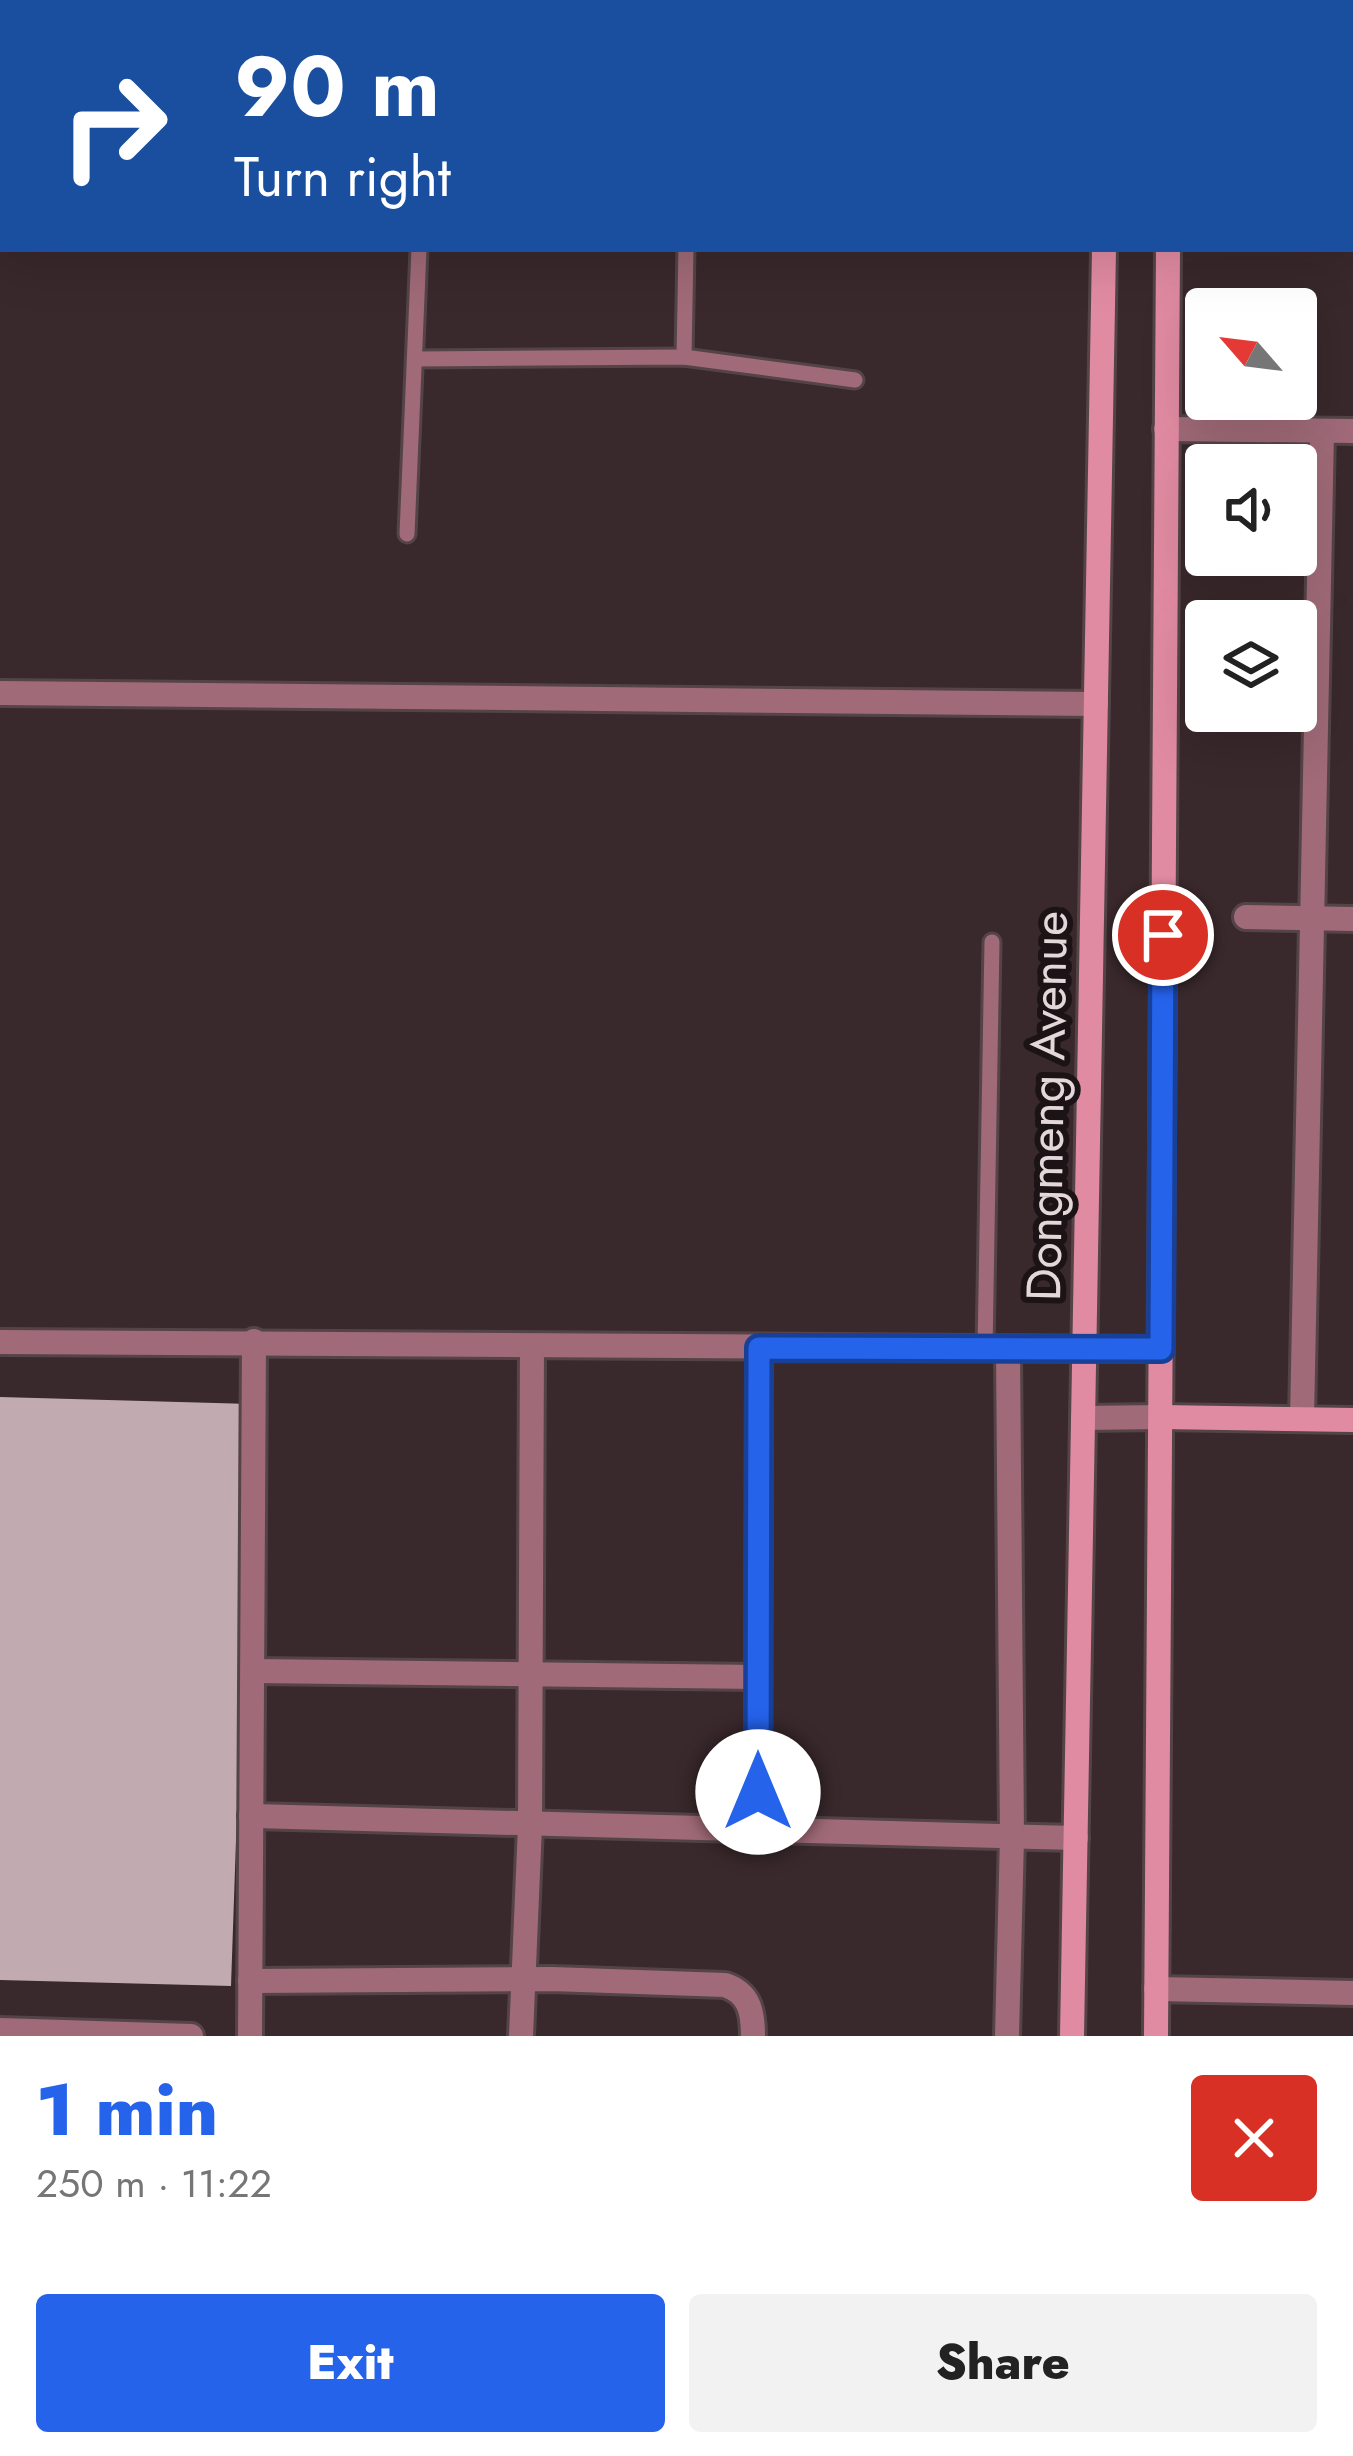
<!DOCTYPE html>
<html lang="en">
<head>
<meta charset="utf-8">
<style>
  :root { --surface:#fff; --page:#f2f2f2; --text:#222; --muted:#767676; --accent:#2563eb }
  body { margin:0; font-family:Jost,sans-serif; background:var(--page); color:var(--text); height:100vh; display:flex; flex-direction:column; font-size:45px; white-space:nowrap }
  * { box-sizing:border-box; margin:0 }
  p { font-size:39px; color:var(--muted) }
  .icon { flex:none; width:66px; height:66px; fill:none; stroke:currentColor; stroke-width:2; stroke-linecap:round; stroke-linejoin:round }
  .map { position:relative; height:2036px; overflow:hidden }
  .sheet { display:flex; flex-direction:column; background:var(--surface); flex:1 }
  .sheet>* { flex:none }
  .top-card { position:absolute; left:0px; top:0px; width:1353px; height:252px; box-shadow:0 12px 48px #0002; background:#1a4fa0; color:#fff; overflow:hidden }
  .needle { width:78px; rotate:298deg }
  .tools { position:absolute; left:1185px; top:288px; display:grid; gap:24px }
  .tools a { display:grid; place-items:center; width:132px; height:132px; border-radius:12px; background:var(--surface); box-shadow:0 12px 48px #0002; font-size:60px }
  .pin { position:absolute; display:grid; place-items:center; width:102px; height:102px; color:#fff; margin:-51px; border:6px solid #fff; border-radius:50%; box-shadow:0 3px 12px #0007 }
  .me { position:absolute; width:132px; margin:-66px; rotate:0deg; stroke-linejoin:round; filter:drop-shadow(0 0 9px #0008) }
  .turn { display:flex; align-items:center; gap:42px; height:252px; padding:0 36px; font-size:54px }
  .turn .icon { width:156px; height:156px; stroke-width:2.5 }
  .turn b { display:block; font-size:84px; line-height:102px }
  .round { display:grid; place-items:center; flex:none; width:126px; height:126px; border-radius:12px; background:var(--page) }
  .overview { display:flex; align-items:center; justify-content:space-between; height:204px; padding:0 36px }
  h1 { font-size:72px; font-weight:800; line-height:90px; color:var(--accent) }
  .cta { display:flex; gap:24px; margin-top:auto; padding:24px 36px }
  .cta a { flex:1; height:138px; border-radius:12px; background:var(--accent); color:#fff; font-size:48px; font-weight:800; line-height:138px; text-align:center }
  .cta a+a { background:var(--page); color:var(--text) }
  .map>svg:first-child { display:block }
  .building { fill:#c1abb0 }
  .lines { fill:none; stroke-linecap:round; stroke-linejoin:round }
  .lane-casing { stroke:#544448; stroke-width:21 }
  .street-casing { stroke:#544448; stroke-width:30 }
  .secondary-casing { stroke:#544448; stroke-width:30 }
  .lane { stroke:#a06a78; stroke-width:15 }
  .street { stroke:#a06a78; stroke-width:24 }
  .secondary { stroke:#e18ba2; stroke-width:24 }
  .route-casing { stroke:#184099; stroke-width:30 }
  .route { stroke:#2563eb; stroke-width:21 }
  .labels { text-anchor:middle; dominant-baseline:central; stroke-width:12; stroke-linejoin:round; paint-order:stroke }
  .street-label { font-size:48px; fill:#e3d7d9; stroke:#1b1315 }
</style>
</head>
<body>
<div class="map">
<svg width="1353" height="2036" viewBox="0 0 1353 2036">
  <rect width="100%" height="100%" fill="#39282c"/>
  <path class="building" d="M 0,1397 L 251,1404 L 231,1986 L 0,1980 Z"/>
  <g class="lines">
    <defs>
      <g id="lane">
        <path d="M 697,3 L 698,0"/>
        <path d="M 684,357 L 686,249"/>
        <path d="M 417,359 L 684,357 L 855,380"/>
        <path d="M 407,534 L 419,249"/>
        <path d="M 985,1350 L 992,942"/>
      </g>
      <g id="street">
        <path d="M 1166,429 L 1353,431"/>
        <path d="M 0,693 L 1096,704"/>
        <path d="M 1246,917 L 1353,919"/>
        <path d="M 0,1342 L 1161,1349"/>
        <path d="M 1083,1418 L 1161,1417"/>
        <path d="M 1302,1419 L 1322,431"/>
        <path d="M 254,1671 L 758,1677"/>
        <path d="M 251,1816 L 1076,1838"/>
        <path d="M 758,1831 L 759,1348"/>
        <path d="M 250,1981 L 552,1979 L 725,1985 C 749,1993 753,2011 753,2036"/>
        <path d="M 1156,1989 L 1353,1993"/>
        <path d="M 0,2030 L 191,2036"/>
        <path d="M 250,2036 L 254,1341"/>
        <path d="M 521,2036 L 530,1826 L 532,1347"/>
        <path d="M 1007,2036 L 1012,1837 L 1008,1350"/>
      </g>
      <g id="secondary">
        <path d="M 1080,0 L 1081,3"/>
        <path d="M 1108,3 L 1108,0"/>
        <path d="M 1169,3 L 1169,0"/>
        <path d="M 1161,1417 L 1353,1420"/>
        <path d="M 1072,2036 L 1104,249"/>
        <path d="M 1156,2036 L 1168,249"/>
      </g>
    </defs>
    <use href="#lane" class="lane-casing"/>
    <use href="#street" class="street-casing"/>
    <use href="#secondary" class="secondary-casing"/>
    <use href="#lane" class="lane"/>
    <use href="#street" class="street"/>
    <use href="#secondary" class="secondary"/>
  </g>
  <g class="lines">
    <defs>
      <path id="route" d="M 758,1792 L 759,1348 L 1161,1349 L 1163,935"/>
    </defs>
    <use href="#route" class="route-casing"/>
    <use href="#route" class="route"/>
  </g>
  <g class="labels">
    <g class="street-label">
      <text transform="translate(1047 1106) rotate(-89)">Dongmeng Avenue</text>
    </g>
  </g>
</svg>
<div class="tools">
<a><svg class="needle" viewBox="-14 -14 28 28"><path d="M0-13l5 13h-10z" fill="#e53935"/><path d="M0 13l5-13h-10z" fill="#767676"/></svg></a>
<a><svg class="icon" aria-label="sound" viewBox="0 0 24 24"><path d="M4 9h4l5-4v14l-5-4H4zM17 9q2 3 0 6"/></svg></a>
<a><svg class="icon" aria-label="layers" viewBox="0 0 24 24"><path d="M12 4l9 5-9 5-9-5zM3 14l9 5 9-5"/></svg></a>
</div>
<div class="pin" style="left:1163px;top:935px;background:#d93025"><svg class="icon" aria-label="arrive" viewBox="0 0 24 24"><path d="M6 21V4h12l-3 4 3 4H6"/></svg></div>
<svg class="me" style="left:758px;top:1792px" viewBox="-20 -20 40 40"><circle r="19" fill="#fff"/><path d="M0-13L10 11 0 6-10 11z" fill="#2563eb"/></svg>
<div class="top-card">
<div class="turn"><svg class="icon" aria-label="right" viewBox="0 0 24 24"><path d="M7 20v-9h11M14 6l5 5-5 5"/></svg><div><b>90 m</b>Turn right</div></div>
</div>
</div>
<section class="sheet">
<div class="overview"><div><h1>1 min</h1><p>250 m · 11:22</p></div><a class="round" style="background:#d93025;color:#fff"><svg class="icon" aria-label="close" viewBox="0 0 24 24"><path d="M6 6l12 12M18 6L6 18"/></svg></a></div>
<div class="cta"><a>Exit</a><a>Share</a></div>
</section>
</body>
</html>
